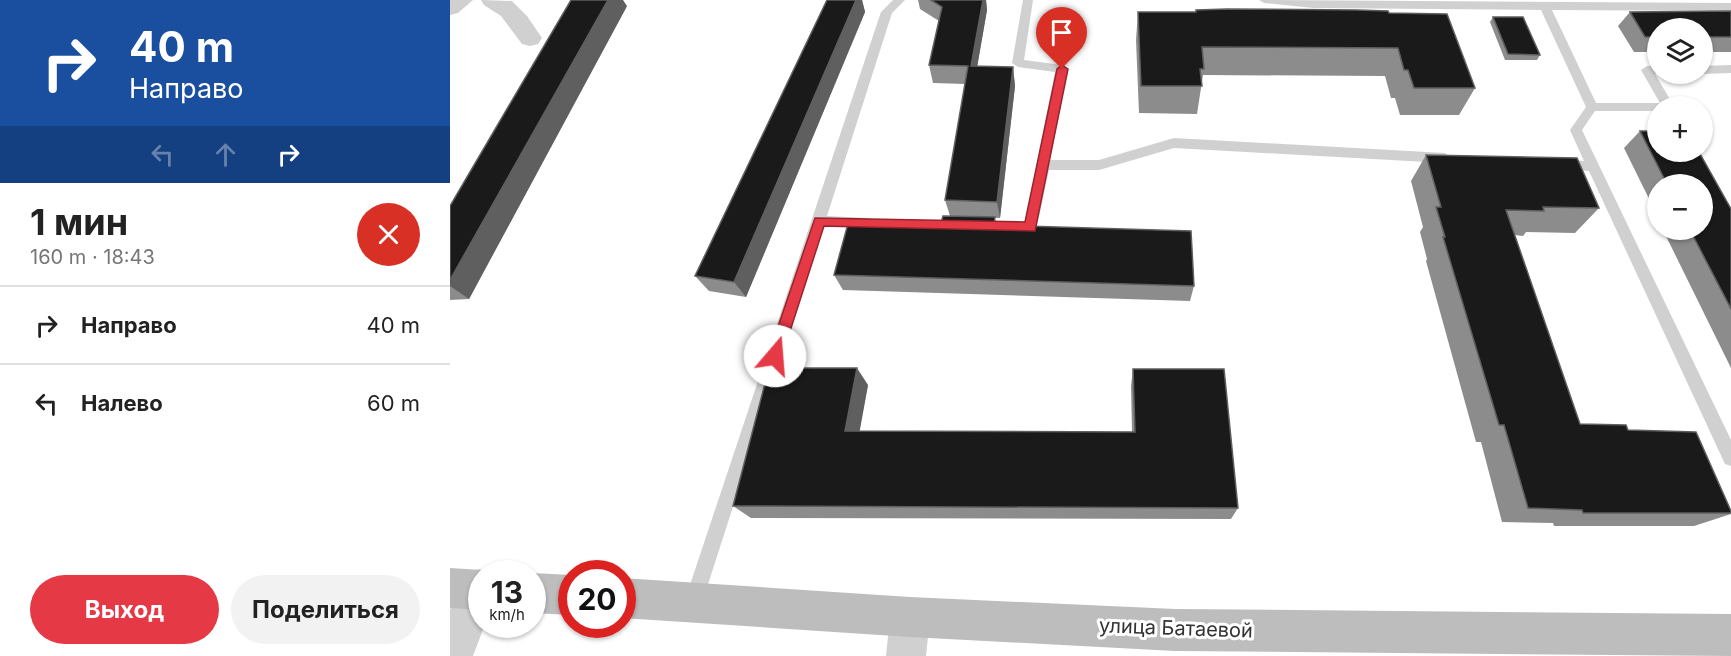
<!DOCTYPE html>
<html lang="ru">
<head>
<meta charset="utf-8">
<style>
  :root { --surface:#fff; --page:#f2f2f2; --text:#222; --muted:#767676; --line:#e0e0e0; --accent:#e63946 }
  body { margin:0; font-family:Inter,sans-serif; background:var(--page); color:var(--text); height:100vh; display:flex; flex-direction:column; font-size:22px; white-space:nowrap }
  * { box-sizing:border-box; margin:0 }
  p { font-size:20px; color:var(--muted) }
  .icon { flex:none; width:33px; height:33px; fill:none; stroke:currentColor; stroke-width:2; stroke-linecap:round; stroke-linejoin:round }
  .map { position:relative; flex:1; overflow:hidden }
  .sheet { display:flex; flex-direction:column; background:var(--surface); width:450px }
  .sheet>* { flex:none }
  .hud { background:#1a4fa0; color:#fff; overflow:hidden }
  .tools { position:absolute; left:1197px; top:18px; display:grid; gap:12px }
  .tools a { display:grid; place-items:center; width:66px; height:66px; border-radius:50%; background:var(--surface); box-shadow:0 2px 4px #0004; font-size:30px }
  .speed { position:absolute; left:18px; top:560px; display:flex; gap:12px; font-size:30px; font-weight:700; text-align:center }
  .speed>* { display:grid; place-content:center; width:78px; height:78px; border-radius:50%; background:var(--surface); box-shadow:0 2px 4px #0004; line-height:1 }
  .speed small { font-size:15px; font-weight:400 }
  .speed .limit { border:9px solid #d22; background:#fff; color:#111 }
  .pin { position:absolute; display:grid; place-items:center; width:51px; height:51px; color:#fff; margin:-62px -26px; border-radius:50% 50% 50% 0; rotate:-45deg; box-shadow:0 0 6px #0007 }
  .pin .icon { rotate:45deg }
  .me { position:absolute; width:66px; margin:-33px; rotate:18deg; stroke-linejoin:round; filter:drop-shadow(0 0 4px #0008) }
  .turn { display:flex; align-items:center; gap:21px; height:126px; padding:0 30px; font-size:27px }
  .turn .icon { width:78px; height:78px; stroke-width:2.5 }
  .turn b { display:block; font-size:42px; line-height:51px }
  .lanes { display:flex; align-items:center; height:57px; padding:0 30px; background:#0003; justify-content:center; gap:30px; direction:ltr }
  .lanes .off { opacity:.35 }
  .round { display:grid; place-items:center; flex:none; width:63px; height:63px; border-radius:32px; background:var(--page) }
  .overview { display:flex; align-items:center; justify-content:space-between; height:102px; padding:0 30px }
  h1 { font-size:36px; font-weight:700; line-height:45px }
  .primary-button { display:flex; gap:12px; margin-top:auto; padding:12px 30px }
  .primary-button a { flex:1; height:69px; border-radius:36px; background:var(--accent); color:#fff; font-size:24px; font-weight:700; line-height:69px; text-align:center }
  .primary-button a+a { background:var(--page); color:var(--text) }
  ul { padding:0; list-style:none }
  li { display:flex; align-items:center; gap:18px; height:78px; padding:0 30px; border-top:2px solid var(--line) }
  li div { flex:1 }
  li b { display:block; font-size:22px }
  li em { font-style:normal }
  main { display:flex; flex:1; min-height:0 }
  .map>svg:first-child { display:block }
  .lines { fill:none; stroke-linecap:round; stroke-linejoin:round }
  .service { fill:#d0d0d0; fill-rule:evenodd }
  .minor { fill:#d0d0d0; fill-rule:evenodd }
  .tertiary { fill:#d0d0d0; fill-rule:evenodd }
  .secondary { fill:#bdbdbd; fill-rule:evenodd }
  .wall { fill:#8c8c8c }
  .shaded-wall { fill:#5f5f5f }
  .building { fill:#1a1a1a; stroke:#5f5f5f; stroke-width:1.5 }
  .route { fill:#e63946; stroke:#96252e; stroke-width:1.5 }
  .labels { text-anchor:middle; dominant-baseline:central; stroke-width:6; stroke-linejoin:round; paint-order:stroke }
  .near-street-label { font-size:20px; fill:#333; stroke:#fff }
</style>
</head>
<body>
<main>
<section class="sheet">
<div class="hud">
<div class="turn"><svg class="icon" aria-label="right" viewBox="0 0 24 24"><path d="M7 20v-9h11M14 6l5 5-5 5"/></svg><div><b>40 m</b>Направо</div></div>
<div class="lanes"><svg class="icon off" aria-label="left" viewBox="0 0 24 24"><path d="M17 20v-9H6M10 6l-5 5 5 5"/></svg><svg class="icon off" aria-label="ahead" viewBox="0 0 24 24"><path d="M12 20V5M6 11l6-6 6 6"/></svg><svg class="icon" aria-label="right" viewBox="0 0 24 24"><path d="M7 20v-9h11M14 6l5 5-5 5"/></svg></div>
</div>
<div class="overview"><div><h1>1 мин</h1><p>160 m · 18:43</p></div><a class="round" style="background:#d93025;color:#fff"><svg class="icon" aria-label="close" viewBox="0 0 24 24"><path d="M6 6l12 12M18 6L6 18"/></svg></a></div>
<ul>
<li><svg class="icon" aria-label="right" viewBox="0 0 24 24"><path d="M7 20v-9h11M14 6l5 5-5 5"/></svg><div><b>Направо</b></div><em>40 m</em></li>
<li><svg class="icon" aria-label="left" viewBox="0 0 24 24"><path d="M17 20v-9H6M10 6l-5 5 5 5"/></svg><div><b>Налево</b></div><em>60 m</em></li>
</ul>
<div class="primary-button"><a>Выход</a><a>Поделиться</a></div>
</section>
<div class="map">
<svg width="1281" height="656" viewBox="0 0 1281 656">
  <rect width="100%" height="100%" fill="#fff"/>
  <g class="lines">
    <g class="service">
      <path d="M 443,0 L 455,0 L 442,13 L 377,216 L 419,218 L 426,223 L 419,228 L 373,227 L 252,603 L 250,610 L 243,612 L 236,610 L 234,603 L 431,12 Z"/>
      <path d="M 573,0 L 583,0 L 574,60 L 612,65 L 618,69 L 600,160 L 649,160 L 724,138 L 995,153 L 1001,158 L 995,163 L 724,148 L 649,170 L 599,170 L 586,231 L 558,231 L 556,227 L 558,223 L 575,222 L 605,72 L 568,67 L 562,63 Z"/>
      <path d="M 809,0 L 1281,3 L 1281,11 L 1102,10 L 1146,103 L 1210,103 L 1191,70 L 1197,66 L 1208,66 L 1208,74 L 1210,74 L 1205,74 L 1224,106 L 1208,106 L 1208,111 L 1145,111 L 1132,130 L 1281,440 L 1281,466 L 1275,464 L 1139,171 L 1112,169 L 1106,164 L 1112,159 L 1134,161 L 1120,130 L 1136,107 L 1091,10 L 863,8 L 814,3 Z"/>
      <path d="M 1281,65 L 1281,73 L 1252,74 L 1250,74 L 1252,74 L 1252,66 Z"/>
    </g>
    <g class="minor">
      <path d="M 0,0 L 23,0 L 8,13 L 0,15 Z"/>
      <path d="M 31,0 L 62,1 L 77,16 L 92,38 L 88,44 L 80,46 L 72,44 L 51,16 L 34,5 Z"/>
      <path d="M 460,597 L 474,603 L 480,617 L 476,656 L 436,656 L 440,617 L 446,603 Z"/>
    </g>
    <path class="tertiary" d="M 29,569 L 39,573 L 32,573 L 32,624 L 35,624 L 23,656 L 0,656 L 0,610 L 15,575 Z"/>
    <g class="secondary">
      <path d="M 0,568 L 32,570 L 39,573 L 32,573 L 32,610 L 0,608 Z"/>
      <path d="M 82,573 L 122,575 L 122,615 L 82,613 Z"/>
      <path d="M 172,578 L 460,597 L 725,609 L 1281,614 L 1281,656 L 725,651 L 460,637 L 172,618 Z"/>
    </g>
  </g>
  <g class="wall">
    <path d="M 377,0 L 412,0 L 415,12 L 296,297 L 259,291 L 245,276 Z"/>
    <path d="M 468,0 L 536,0 L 537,10 L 527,67 L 563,67 L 565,86 L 550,218 L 545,218 L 546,225 L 744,286 L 740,301 L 393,290 L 384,275 L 491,223 L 500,216 L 495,200 L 515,84 L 483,83 L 479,65 L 489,21 L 470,9 Z"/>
    <path d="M 177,6 L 19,299 L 0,300 L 0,206 Z"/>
    <path d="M 1281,11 L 1281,52 L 1252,52 L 1252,28 L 1208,28 L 1208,52 L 1184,52 L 1168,26 L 1180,12 Z"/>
    <path d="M 688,12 L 939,13 L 1025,88 L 1009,115 L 950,115 L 945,98 L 941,98 L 935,76 L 753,75 L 747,114 L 689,113 L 686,40 Z"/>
    <path d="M 1043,17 L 1090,55 L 1087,60 L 1055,60 L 1040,22 Z"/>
    <path d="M 1190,131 L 1208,131 L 1208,152 L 1249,152 L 1281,209 L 1281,368 L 1213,230 L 1252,230 L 1252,184 L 1208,184 L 1208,217 L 1174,148 Z"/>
    <path d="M 976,155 L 1149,208 L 1125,233 L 1076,232 L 1073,236 L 1065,235 L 1130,424 L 1178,430 L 1281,514 L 1244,526 L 1104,526 L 1103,523 L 1052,522 L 1031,442 L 1026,442 L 976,261 L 977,259 L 970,232 L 973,227 L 961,181 Z"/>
    <path d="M 683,369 L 788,508 L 781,519 L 301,518 L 283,506 L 418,385 L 409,431 L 682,432 L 681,386 Z"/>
  </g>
  <g class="shaded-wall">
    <path d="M 158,0 L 173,0 L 177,6 L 19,299 L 0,286 L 0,280 Z"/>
    <path d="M 406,0 L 412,0 L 415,12 L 296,297 L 284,282 Z"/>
    <path d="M 533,0 L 536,0 L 537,10 L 524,85 L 521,66 Z"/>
    <path d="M 563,67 L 565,86 L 550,218 L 547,202 Z"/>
    <path d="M 407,368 L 418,385 L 407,446 L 395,431 Z"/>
  </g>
  <g class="building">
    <path d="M 121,0 L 158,0 L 0,280 L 0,206 Z"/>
    <path d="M 377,0 L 406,0 L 284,282 L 245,276 Z"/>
    <path d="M 481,0 L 533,0 L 521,66 L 563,67 L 547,202 L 495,200 L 518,66 L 479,65 L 492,7 Z"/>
    <path d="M 777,9 L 907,10 L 938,11 L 939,13 L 997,14 L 1025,88 L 964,88 L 958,70 L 954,70 L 948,48 L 752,47 L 754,69 L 750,69 L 752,86 L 691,86 L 688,12 L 746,12 L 746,10 Z"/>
    <path d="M 1281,11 L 1281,37 L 1252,37 L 1252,28 L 1208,28 L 1208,37 L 1195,37 L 1180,12 Z"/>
    <path d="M 1043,17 L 1073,17 L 1090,55 L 1058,54 Z"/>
    <path d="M 1190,131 L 1208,131 L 1208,152 L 1249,152 L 1281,209 L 1281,309 L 1240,230 L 1252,230 L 1252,184 L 1217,184 Z"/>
    <path d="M 976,155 L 1127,158 L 1149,208 L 1093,207 L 1094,211 L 1056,210 L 1130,424 L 1176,425 L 1178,430 L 1246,432 L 1281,511 L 1281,513 L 1133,513 L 1132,510 L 1078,508 L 1054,425 L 1049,425 L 993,237 L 995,237 L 986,207 L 991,207 Z"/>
    <path d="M 493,216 L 545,217 L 544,225 L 741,231 L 744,286 L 384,275 L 399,220 L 491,223 Z"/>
    <path d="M 319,368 L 407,368 L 395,431 L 685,432 L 683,369 L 774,369 L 788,508 L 283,506 Z"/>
  </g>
  <path class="route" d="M 612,65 L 618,69 L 585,231 L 374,226 L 332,356 L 330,360 L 325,362 L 320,360 L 318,356 L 365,218 L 575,222 L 607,69 Z"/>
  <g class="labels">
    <g class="near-street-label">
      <text transform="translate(726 628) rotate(2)">улица Батаевой</text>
    </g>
  </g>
</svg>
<div class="tools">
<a><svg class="icon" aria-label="layers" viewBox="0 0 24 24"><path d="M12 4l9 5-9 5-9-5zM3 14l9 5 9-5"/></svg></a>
<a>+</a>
<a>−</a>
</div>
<div class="speed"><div>13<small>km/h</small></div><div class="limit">20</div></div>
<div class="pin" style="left:612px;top:69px;background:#d93025"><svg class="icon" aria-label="arrive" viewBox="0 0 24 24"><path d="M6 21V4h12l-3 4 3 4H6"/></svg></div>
<svg class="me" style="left:325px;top:356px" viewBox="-20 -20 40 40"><circle r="19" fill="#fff"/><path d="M0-13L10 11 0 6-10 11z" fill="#e63946"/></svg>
</div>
</main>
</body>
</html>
